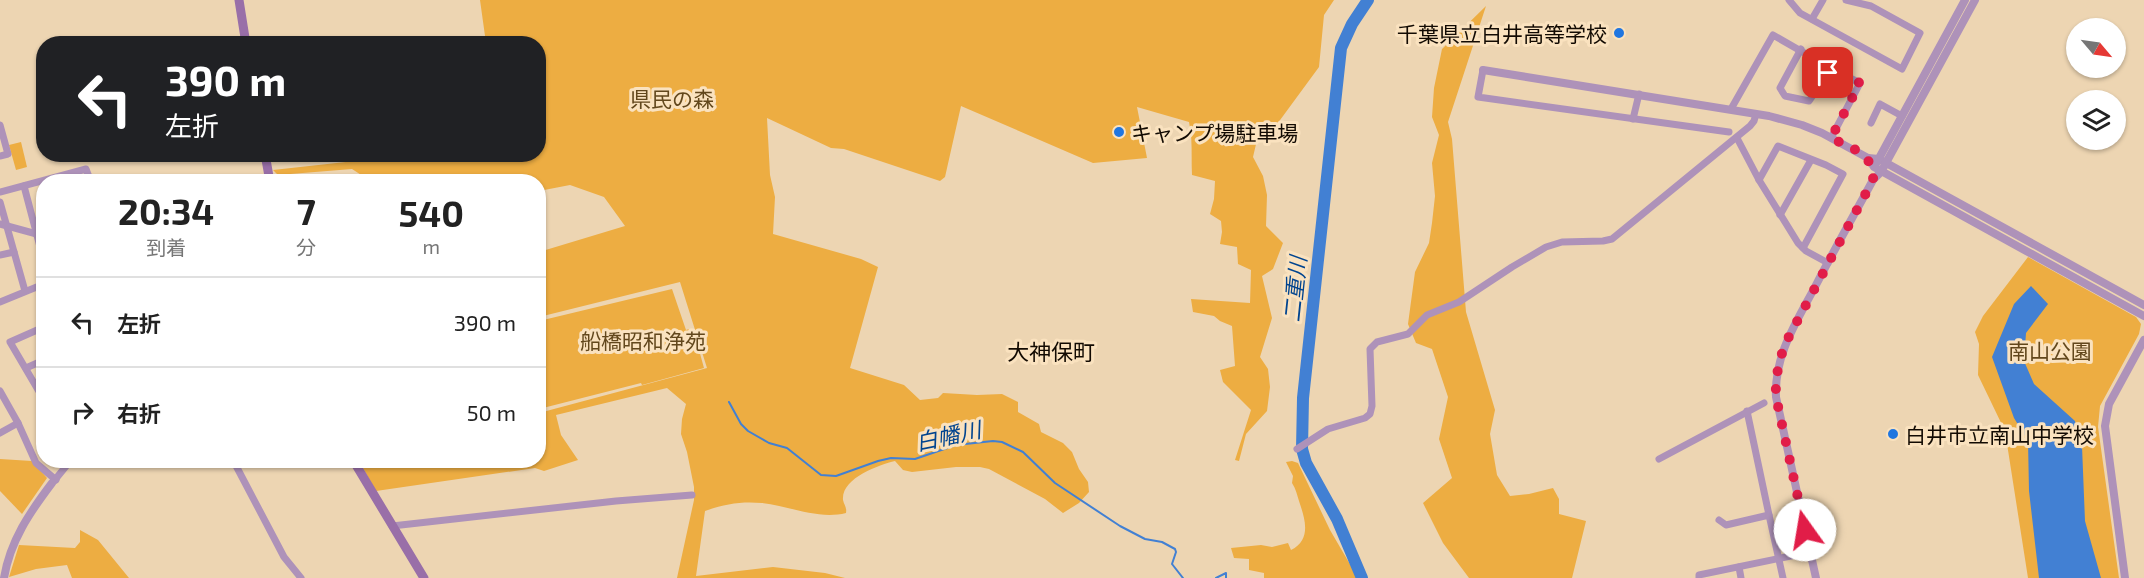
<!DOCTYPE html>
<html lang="ja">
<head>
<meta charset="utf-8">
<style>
  :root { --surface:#fff; --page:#f6f6f6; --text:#222; --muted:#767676; --line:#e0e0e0 }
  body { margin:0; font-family:"Exo 2","Noto Sans JP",sans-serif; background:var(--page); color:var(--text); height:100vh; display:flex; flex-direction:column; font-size:22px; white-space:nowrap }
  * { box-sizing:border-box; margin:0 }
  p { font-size:20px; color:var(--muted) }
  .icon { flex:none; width:33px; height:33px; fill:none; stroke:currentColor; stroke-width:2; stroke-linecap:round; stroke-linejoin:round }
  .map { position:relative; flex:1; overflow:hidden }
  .side { position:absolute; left:36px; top:174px; width:510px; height:294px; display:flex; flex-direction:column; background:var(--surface); border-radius:24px; box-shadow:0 2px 4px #0004 }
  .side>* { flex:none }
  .hud { position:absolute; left:36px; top:36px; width:510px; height:126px; border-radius:24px; box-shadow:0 2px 4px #0004; background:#202124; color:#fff; overflow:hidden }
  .needle { width:39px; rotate:119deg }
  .controls { position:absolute; left:2066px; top:18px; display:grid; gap:12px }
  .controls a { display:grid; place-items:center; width:60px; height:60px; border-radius:50%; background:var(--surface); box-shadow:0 2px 4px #0004; font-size:30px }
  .pin { position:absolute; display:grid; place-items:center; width:51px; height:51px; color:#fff; margin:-26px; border-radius:12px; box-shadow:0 3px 9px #0006 }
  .me { position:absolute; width:66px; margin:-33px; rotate:347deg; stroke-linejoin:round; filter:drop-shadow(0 0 4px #0008) }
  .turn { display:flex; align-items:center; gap:21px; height:126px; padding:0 30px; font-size:27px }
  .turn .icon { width:78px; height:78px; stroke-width:2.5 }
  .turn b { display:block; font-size:42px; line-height:51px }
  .eta { display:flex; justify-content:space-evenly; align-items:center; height:102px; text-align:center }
  .eta b { font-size:36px; font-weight:700; line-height:42px }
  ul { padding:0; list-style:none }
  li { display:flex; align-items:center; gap:18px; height:90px; padding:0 30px; border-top:2px solid var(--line) }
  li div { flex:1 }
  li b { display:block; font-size:22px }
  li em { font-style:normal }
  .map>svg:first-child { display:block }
  .green { fill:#edad42 }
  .water { fill:#4280d3 }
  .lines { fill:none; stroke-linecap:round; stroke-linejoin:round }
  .stream { stroke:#4280d3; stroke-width:2 }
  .river { stroke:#4280d3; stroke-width:12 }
  .minor { stroke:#ae92b9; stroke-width:7 }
  .tertiary { stroke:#ae92b9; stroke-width:8 }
  .secondary { stroke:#996fa8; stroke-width:9 }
  .route { stroke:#e11d48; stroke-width:10; stroke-dasharray:0 18 }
  .poi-dot { fill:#2076e0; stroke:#fae2bf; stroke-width:2 }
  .labels { text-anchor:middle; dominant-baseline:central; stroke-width:6; stroke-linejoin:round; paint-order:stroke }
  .poi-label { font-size:21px; fill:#120a02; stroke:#fae2bf; text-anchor:start }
  .park-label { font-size:21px; fill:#62471c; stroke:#fae2bf }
  .water-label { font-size:22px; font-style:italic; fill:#01448f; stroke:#fae2bf }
  .neighbourhood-label { font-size:22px; fill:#120a02; stroke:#fae2bf }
</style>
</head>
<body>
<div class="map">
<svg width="2144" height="578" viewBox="0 0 2144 578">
  <rect width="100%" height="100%" fill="#edd5b2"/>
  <g class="green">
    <path d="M 480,0 L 1334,0 L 1324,15 L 1319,67 L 1264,142 L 1257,140 L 1253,157 L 1263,176 L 1267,195 L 1266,226 L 1283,243 L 1273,269 L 1262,276 L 1272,318 L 1260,357 L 1268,369 L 1270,387 L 1267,411 L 1246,434 L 1239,461 L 1235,460 L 1251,410 L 1223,382 L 1220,370 L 1235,366 L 1232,326 L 1220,321 L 1214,316 L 1193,312 L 1191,299 L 1250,303 L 1251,270 L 1238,264 L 1237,247 L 1220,244 L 1222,232 L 1221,221 L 1210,214 L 1214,199 L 1215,181 L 1192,175 C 1191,157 1193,140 1189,122 L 1137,107 L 1147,158 L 1093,163 L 961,106 L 945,177 L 940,181 L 844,149 L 831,148 L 767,118 L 770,175 L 775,197 L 773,234 L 861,259 L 878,267 L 850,368 L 904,385 L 920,400 L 938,398 L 943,393 L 977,395 L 1002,394 L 1018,402 L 1018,412 L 1039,424 L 1041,432 L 1063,443 L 1072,452 L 1079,469 L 1088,482 L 1089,492 L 1079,503 L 1063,513 L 1045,499 L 989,469 L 980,467 L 956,467 L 912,472 L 903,470 L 895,461 C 879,465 841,478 843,500 C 844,505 847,507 846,513 C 818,520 790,506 762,503 C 742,501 724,504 705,511 L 696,576 L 773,567 L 825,573 L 845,578 L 677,578 L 694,500 L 694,487 L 687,452 L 681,434 L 682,419 L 686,404 L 667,388 L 556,415 L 561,435 L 578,460 L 544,471 L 535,468 L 376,491 L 359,461 L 538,460 L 539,413 L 707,368 L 680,282 L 539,317 L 539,252 L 625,226 L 604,197 L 570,185 L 539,191 L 538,182 L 372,182 L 352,169 L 278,175 L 273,170 L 418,154 L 538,154 L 538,44 L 486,43 Z"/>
    <path d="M 1486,6 L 1448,122 L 1452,139 L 1466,312 L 1495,410 L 1490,434 L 1497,475 L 1510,496 L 1529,494 L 1553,488 L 1559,499 L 1559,514 L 1586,521 L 1572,578 L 1469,578 L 1443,543 L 1423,503 L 1452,478 L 1439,439 L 1448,397 L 1432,349 L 1416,343 L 1408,324 L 1415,272 L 1429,243 L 1432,223 L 1435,196 L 1432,163 L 1439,135 L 1432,117 L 1434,88 L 1442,49 Z"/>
    <path d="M 21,142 L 27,167 L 16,170 L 9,145 Z"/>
    <path d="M 2028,257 L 2136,317 L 2141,324 L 2139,334 L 2100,406 L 2098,427 L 2119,578 L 2028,578 L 2005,431 L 1978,375 L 1979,344 L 1975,332 L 1983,316 Z"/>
    <path d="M 672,289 L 686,330 L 689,329 L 696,351 L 699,350 L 704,368 L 642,385 L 641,383 L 539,409 L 539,321 Z"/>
    <path d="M 0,459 L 32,461 L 47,478 L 22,514 L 0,491 Z"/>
    <path d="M 1292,461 L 1298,463 L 1330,530 L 1358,578 L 1264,578 L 1264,573 L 1249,570 L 1249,559 L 1234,558 L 1231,548 L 1261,545 L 1272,547 L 1288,543 L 1291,550 C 1312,539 1305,519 1299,501 C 1297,495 1296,489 1292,483 L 1293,476 L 1286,462 Z"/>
    <path d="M 80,530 L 98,540 L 129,578 L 72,578 L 67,565 L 36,569 L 9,577 L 19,545 L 75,548 L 80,542 Z"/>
  </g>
  <path class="water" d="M 2031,286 L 2048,304 L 2026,333 L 2024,361 L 2034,384 L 2075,421 L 2082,446 L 2085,521 L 2101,578 L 2039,578 L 2029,491 L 2028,441 L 2014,418 L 1992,357 L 2014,304 Z"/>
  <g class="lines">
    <g class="stream">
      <path d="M 729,402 L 741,424 L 748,431 L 769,443 L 787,448 L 821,475 L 836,476 L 878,461 L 891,458 L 915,459 L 956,445 L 993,441 L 1002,442 L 1023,452 L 1055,483 L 1120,526 L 1145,539 L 1162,542 L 1175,549 L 1176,552 L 1172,564 L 1183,578"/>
      <path d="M 1216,578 L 1226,573 L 1226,578"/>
    </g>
    <path class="river" d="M 1362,578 L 1337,519 L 1306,463 L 1302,449 L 1303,398 L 1341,48 L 1352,24 L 1368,0"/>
    <g class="minor">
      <path d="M 1789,0 L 1800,13 L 1902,69 L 1920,33 L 1871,6 L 1846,0"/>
      <path d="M 1812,19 L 1823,0"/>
      <path d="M 1801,49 L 1780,88 L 1785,96 L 1809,101 L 1828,73 L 1834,70 L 1860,83 L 1831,138"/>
      <path d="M 1483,70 L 1478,97 L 1729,132"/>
      <path d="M 1731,109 L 1773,35 L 1834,70"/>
      <path d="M 1633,119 L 1639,94"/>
      <path d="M 1871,123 L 1880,104 L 1902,116"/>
      <path d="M 0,125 L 8,154 L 0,156"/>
      <path d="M 1737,138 L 1759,180 L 1798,243 L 1806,251 L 1828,263"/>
      <path d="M 1759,180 L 1778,146 L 1826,165 L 1843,174 L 1803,248"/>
      <path d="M 24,186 L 44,262"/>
      <path d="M 0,192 L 86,169 L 91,182"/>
      <path d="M 0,202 L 25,291"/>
      <path d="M 1780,215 L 1811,160"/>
      <path d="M 0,224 L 44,236"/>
      <path d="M 0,255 L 14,252"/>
      <path d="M 0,302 L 44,284"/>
      <path d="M 44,327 L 10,342 L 44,400"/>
      <path d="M 26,368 L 44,360"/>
      <path d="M 0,391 L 18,423 L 0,433"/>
      <path d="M 1747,411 L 1769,515"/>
      <path d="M 18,423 L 36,463 L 56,480"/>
      <path d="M 1297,449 L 1328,429 L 1365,418 L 1370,414 L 1372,406 L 1370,349 L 1377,342 L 1408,334 L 1427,315 L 1459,302 L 1512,267 L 1546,247 L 1562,242 L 1603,241 L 1612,239 L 1750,126 L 1754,121 L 1756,114"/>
      <path d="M 1659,459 L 1764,403"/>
      <path d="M 233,460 L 284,557 L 301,578"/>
      <path d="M 54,481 L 71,460"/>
      <path d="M 1719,520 L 1726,525 L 1769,515 L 1783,578"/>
      <path d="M 392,526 L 616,501 L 692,495"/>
      <path d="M 1739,567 L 1741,578"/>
      <path d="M 1699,578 L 1699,575 L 1810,552"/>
    </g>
    <g class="tertiary">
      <path d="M 1483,70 L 1769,116 L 1802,125 L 1822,133 L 1868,158 L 1874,167 L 2144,316"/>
      <path d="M 1868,158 L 1879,159 L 2144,305"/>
      <path d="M 1877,162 L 1965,0"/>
      <path d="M 4,578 C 10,541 30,512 52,483"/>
      <path d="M 1816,578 L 1776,397 C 1774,355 1797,321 1816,285 C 1834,250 1854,215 1873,180 L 1881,172 L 1975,0"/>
      <path d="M 2125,578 L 2105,426 L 2109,404 L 2144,340"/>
    </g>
    <g class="secondary">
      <path d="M 239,0 L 246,44"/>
      <path d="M 265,154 L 270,182"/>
      <path d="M 353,460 L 424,578"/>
    </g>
  </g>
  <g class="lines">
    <path class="route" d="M 1805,530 L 1776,397 C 1775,377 1779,362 1785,344 L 1873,180 C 1875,154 1851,148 1831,138 L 1860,83 L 1834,70 L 1828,73"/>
  </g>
  <g class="poi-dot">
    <circle cx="1619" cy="33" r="6"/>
    <circle cx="1119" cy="132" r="6"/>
    <circle cx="1893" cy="434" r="6"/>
  </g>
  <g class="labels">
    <g class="poi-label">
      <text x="1607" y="33" text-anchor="end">千葉県立白井高等学校</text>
      <text x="1131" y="132">キャンプ場駐車場</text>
      <text x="1905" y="434">白井市立南山中学校</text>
    </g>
    <g class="park-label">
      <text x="672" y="98">県民の森</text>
      <text x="643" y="340">船橋昭和浄苑</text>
      <text x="2050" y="350">南山公園</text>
    </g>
    <g class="water-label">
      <text transform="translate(1294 289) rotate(-84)">二重川</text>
      <text transform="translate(948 435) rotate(-12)">白幡川</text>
    </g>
    <g class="neighbourhood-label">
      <text x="1051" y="351">大神保町</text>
    </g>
  </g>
</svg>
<div class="controls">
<a><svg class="needle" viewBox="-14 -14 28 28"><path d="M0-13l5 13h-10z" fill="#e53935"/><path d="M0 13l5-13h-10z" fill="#767676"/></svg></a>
<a><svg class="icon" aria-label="layers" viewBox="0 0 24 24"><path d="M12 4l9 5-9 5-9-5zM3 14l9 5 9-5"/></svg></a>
</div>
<div class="pin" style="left:1828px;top:73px;background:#d93025"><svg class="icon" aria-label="arrive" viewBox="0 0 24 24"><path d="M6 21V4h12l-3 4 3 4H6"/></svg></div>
<svg class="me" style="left:1805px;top:530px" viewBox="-20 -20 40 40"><circle r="19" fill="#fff"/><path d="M0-13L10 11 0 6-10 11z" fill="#e11d48"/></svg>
<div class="hud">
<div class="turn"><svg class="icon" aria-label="left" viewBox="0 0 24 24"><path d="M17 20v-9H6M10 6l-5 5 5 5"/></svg><div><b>390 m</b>左折</div></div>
</div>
<section class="side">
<div class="eta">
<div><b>20:34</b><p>到着</p></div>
<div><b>7</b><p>分</p></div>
<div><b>540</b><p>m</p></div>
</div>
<ul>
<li><svg class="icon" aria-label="left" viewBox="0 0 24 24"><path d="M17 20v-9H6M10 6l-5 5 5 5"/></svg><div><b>左折</b></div><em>390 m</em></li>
<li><svg class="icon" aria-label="right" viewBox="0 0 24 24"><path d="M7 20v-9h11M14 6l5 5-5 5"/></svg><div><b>右折</b></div><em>50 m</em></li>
</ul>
</section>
</div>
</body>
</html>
